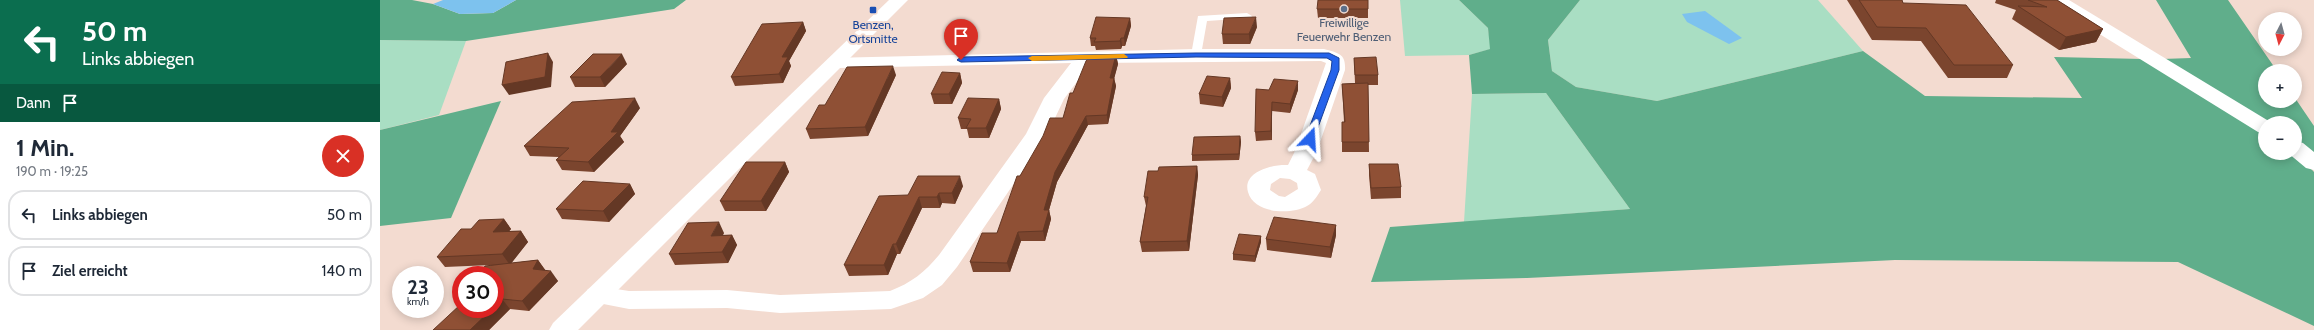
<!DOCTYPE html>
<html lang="de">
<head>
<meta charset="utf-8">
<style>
  :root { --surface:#fff; --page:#f2f2f3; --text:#1f2937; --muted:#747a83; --line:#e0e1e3 }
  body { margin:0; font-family:Cabin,sans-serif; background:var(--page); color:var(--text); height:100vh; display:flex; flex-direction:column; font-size:15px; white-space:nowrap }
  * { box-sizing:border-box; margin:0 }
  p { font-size:13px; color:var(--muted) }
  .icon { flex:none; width:22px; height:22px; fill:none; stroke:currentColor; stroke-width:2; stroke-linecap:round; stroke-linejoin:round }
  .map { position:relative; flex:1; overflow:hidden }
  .sheet { display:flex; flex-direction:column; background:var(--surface); width:380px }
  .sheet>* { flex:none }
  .hud { background:#0b6e4f; color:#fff; overflow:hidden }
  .needle { width:26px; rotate:186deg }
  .controls { position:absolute; left:1878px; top:12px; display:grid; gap:8px }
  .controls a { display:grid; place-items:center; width:44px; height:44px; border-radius:50%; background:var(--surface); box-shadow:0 2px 10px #0003; font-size:20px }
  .speed { position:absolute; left:12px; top:266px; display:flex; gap:8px; font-size:20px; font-weight:700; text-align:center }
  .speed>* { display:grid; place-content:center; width:52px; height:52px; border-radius:50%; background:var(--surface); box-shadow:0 2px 10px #0003; line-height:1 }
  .speed small { font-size:10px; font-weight:400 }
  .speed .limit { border:6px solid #d22; background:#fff; color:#111 }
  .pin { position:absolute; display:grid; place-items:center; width:34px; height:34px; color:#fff; margin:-41px -17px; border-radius:50% 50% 50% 0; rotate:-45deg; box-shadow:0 0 4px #0007 }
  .pin .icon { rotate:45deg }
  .me { position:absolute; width:44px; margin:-22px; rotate:20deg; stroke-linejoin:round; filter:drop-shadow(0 0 3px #0008) }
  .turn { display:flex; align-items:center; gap:14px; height:84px; padding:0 16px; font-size:18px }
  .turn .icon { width:52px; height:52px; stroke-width:2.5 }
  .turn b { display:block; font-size:28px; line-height:34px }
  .then { display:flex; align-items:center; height:38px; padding:0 16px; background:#0003; gap:8px; font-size:15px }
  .round { display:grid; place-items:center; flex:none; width:42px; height:42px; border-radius:21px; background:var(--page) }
  .head { display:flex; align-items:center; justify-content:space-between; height:68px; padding:0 16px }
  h1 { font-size:24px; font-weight:700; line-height:30px }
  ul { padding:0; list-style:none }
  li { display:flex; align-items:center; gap:12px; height:50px; margin:0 8px 6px; padding:0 8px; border:2px solid var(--line); border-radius:16px }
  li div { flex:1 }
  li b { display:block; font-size:15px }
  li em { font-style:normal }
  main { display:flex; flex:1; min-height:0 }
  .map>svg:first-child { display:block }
  .green { fill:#a9dec3 }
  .forest { fill:#60ae8b }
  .water { fill:#7dc2ee }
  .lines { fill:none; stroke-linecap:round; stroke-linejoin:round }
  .service { fill:#fff; fill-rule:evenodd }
  .minor { fill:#fff; fill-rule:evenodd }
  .tertiary { fill:#fff; fill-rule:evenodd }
  .wall { fill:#7b452e }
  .shaded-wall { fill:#643825 }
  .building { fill:#8f5035; stroke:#643825 }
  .route { fill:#2563eb; stroke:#184099 }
  .slow { fill:#f59e0b }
  .service-dot { fill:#5c6f8a; stroke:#f3dbd0; stroke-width:1.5 }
  .transit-dot { fill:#1a4fb4; stroke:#f3dbd0; stroke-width:1.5 }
  .labels { text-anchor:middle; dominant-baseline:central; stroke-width:4; stroke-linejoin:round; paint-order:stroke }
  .service-label { font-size:12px; fill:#4e5e75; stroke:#f3dbd0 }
  .transit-label { font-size:12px; fill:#164399; stroke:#f3dbd0 }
</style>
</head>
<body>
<main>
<section class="sheet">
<div class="hud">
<div class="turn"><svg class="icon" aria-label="left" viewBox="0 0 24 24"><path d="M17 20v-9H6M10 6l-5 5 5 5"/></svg><div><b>50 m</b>Links abbiegen</div></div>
<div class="then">Dann<svg class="icon" aria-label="arrive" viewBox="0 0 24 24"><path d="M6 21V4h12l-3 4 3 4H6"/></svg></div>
</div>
<div class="head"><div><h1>1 Min.</h1><p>190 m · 19:25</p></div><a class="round" style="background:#d93025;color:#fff"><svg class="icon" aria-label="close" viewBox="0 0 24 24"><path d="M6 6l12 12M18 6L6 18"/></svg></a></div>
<ul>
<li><svg class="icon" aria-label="left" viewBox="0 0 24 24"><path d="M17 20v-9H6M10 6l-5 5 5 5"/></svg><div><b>Links abbiegen</b></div><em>50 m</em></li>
<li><svg class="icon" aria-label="arrive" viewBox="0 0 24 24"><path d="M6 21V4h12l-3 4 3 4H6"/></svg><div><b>Ziel erreicht</b></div><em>140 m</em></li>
</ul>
</section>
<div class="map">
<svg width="1934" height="330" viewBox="0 0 1934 330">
  <rect width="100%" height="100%" fill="#f3dbd0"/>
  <g class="green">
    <path d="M 1020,0 L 1079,0 L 1108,28 L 1111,49 L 1089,55 L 1025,56 Z"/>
    <path d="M 1200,0 L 1438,0 L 1483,51 L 1277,101 L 1196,87 L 1172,71 L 1168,40 Z"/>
    <path d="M 0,40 L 86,41 L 59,115 L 0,130 Z"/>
    <path d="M 1166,93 L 1250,209 L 1084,222 L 1092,94 Z"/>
  </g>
  <g class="forest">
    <path d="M 0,0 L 32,0 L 53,4 L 80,14 L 113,13 L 136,0 L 306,0 L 294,9 L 86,41 L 0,40 Z"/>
    <path d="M 1079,0 L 1200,0 L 1168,40 L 1172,71 L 1196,87 L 1277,101 L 1483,51 L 1545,96 L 1702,98 L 1674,57 L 1763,59 L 1885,133 L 1885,153 L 1915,152 L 1934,172 L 1934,326 L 1798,262 L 1515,260 L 1147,278 L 991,282 L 1010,227 L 1250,209 L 1166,93 L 1092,94 L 1089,55 L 1110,49 L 1108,28 Z"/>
    <path d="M 1776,0 L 1848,0 L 1897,71 L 1885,71 L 1885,101 L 1915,101 L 1915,98 L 1934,126 L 1934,153 L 1915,144 L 1915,123 L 1885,123 L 1782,59 L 1811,58 Z"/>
    <path d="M 121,101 L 71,218 L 0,226 L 0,130 Z"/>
  </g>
  <g class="water">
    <path d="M 63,0 L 136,0 L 113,13 L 80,14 L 53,4 Z"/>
    <path d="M 1325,11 L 1362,38 L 1349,44 L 1307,22 L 1302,14 Z"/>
  </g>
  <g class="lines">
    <path class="service" d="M 867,13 L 872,16 L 871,18 L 827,21 L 821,55 L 820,57 L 812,57 L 811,55 L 818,16 Z"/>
    <g class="minor">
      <path d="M 1668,0 L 1689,0 L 1892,123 L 1885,123 L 1885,134 L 1878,132 L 1671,4 Z"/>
      <path d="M 816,49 L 944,49 C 959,53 966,54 965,70 L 937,151 L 927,170 L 935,174 L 941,190 C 937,196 934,202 927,206 C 911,215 874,214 868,192 C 862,171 894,164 908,165 L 915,151 L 946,63 L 941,61 L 711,63 L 684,99 L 667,135 L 577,267 L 562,285 L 543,298 L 511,309 L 400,313 L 347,308 L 249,309 L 208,301 L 204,295 L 208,289 L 217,286 L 249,291 L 347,290 L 400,295 L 510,291 C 531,283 545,272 559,255 L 646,134 L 664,98 L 691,63 L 457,68 L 450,66 L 447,62 L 450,58 ZM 900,178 L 910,179 L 917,183 L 918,189 L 905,197 L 899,196 L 890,190 L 891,184 Z"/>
      <path d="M 1915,141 L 1923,143 L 1934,152 L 1934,170 L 1926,168 L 1908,153 L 1915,153 Z"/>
    </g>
    <path class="tertiary" d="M 509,0 L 528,0 L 198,330 L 169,330 L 173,323 Z"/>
  </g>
  <g class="wall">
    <path d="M 1467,0 L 1522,0 L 1523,3 L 1633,65 L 1627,78 L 1568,78 L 1541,41 L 1492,40 Z"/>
    <path d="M 1616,0 L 1677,0 L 1723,29 L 1716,42 L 1679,50 L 1632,19 L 1636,10 L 1615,3 Z"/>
    <path d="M 937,9 L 988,9 L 988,18 L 938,18 Z"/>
    <path d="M 750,18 L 751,26 L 745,46 L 742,46 L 741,49 L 716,50 L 715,46 L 711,46 L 710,38 Z"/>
    <path d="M 423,22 L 426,31 L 409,61 L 411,66 L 403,83 L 355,86 L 351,77 Z"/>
    <path d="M 877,27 L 870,44 L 843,44 L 842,34 Z"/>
    <path d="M 736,55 L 738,64 L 734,78 L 736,86 L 728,124 L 708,125 L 677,182 L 669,210 L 671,219 L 665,241 L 641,241 L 630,272 L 593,272 L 590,262 L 617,233 L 640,176 L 683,118 L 693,93 Z"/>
    <path d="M 974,58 L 998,75 L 998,85 L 988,85 L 989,152 L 962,152 L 962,122 L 964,122 L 962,84 L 975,83 Z"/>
    <path d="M 247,64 L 225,87 L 195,87 L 190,77 Z"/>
    <path d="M 580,73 L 582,83 L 572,104 L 554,104 L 551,94 Z"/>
    <path d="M 516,75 L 488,136 L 430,139 L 426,129 L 445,105 Z"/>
    <path d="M 850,78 L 851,88 L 843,107 L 820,104 L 819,94 Z"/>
    <path d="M 889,90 L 918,90 L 910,113 L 892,111 L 892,140 L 876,141 L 875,132 Z"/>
    <path d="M 619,99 L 621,109 L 609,138 L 589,138 L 587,129 L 581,129 L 578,118 Z"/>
    <path d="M 260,108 L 240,136 L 244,142 L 214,172 L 182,170 L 176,160 L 179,157 L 150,156 L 144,146 Z"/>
    <path d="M 860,136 L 861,142 L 859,160 L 812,161 L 812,155 Z"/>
    <path d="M 405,162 L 409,172 L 386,211 L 345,211 L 340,201 Z"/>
    <path d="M 989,164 L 1021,187 L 1021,198 L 991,199 L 989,175 Z"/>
    <path d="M 817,166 L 818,175 L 809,251 L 762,252 L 760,242 L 766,206 L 764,197 L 778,171 Z"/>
    <path d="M 250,184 L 255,194 L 229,222 L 182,219 L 176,209 Z"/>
    <path d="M 583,186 L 575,204 L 562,203 L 560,208 L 542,208 L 520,254 L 517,254 L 508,275 L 469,276 L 464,265 L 528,195 Z"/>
    <path d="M 124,219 L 131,229 L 129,231 L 141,231 L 148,242 L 131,263 L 158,260 L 165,270 L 178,281 L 149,311 L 130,309 L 109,330 L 53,330 L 81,309 L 111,265 L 65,267 L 57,257 L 91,229 Z"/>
    <path d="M 956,225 L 956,235 L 951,258 L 887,250 L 886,239 Z"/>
    <path d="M 344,233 L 343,235 L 352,235 L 357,245 L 348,263 L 295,265 L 289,254 Z"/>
    <path d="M 881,236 L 881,242 L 875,262 L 853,260 L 853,254 Z"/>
  </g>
  <g class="shaded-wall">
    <path d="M 876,17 L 877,27 L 870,44 L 869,34 Z"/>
    <path d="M 750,18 L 751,26 L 745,46 L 744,38 Z"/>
    <path d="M 423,22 L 426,31 L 409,61 L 411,66 L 403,83 L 399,74 L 402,57 Z"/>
    <path d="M 1723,29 L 1716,42 L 1679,50 L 1686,37 Z"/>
    <path d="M 741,38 L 742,46 L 741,49 L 740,41 Z"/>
    <path d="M 168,53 L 173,62 L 171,87 L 129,95 L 122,85 Z"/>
    <path d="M 242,54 L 247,64 L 225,87 L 220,77 Z"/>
    <path d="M 736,55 L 738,64 L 732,87 L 730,78 Z"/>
    <path d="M 513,66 L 516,75 L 488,136 L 485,127 Z"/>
    <path d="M 580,73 L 582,83 L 572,104 L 569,94 Z"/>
    <path d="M 734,78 L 736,86 L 728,124 L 727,115 Z"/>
    <path d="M 850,78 L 851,88 L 843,107 L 842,97 Z"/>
    <path d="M 918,81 L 918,90 L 910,113 L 910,104 Z"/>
    <path d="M 255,98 L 260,108 L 240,136 L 244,142 L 214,172 L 208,162 Z"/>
    <path d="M 619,99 L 621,109 L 609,138 L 606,128 Z"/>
    <path d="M 892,102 L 892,140 L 891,131 Z"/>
    <path d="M 706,116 L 708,125 L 677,182 L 669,210 L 671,219 L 665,241 L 663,231 L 664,210 L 675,172 Z"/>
    <path d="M 860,136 L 861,142 L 859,160 L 859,154 Z"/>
    <path d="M 405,162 L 409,172 L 386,211 L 381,201 Z"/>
    <path d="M 817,166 L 818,175 L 809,251 L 807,241 Z"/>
    <path d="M 580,176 L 583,186 L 575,204 L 572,193 Z"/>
    <path d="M 250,184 L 255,194 L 229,222 L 223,211 Z"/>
    <path d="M 559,193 L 562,203 L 560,208 L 557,197 Z"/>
    <path d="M 539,197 L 542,208 L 520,254 L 516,244 Z"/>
    <path d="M 124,219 L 131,229 L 120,243 L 113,232 Z"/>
    <path d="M 339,222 L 344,233 L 336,246 L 331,236 Z"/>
    <path d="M 956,225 L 956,235 L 951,258 L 950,247 Z"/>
    <path d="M 141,231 L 148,242 L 130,265 L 122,254 Z"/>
    <path d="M 638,232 L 641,241 L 630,272 L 627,263 Z"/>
    <path d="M 352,235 L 357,245 L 348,263 L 342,252 Z"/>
    <path d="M 881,236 L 881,242 L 875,262 L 875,256 Z"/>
    <path d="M 513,244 L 517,254 L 508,275 L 504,265 Z"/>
    <path d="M 158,260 L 166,271 L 153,269 Z"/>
    <path d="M 171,271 L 178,281 L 149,311 L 142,301 Z"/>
    <path d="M 122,299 L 130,309 L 109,330 L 90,330 L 112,309 L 115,309 L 115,306 Z"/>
  </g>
  <g class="building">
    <path d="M 938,0 L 988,0 L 988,9 L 937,9 Z"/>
    <path d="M 1479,0 L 1522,0 L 1523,3 L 1586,5 L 1633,65 L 1574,65 L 1546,28 L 1497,27 Z"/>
    <path d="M 1648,0 L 1677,0 L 1723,29 L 1686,37 L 1638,6 L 1667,7 Z"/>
    <path d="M 716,17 L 750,18 L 744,38 L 741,38 L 740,41 L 714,42 L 716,38 L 710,38 Z"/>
    <path d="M 876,17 L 869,34 L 842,34 L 844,18 Z"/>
    <path d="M 423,22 L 402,57 L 408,57 L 399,74 L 351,77 L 382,24 Z"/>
    <path d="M 168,53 L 165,77 L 122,85 L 126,62 Z"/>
    <path d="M 213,54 L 242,54 L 220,77 L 190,77 Z"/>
    <path d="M 736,55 L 730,78 L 734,78 L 727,115 L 706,116 L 675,172 L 664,210 L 669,210 L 663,231 L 638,232 L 627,263 L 590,262 L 602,233 L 617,233 L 637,176 L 640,176 L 663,136 L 670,118 L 683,118 L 690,93 L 693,93 L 706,61 L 710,56 Z"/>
    <path d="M 996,57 L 998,75 L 975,75 L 974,58 Z"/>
    <path d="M 513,66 L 485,127 L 426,129 L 439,105 L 445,105 L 467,67 Z"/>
    <path d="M 562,72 L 580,73 L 569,94 L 551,94 Z"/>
    <path d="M 827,76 L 850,78 L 842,97 L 819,94 Z"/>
    <path d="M 894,79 L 918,81 L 910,104 L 892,102 L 891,131 L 875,132 L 876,89 L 889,90 Z"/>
    <path d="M 988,83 L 989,142 L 962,142 L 962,122 L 965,122 L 962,84 Z"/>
    <path d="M 255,98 L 231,132 L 238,132 L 208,162 L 176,160 L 189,148 L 144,146 L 192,102 Z"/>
    <path d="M 588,98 L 619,99 L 606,128 L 586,128 L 591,119 L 578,118 Z"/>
    <path d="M 860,136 L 859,154 L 812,155 L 814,137 Z"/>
    <path d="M 366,162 L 405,162 L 381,201 L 340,201 Z"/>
    <path d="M 989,164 L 1018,164 L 1021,187 L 991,188 Z"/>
    <path d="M 817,166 L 807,241 L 760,242 L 768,197 L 764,197 L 768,171 L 778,171 L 779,167 Z"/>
    <path d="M 538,176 L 580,176 L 572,193 L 559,193 L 557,197 L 539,197 L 516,244 L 513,244 L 504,265 L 464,265 L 499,196 L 528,195 Z"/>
    <path d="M 203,181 L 250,184 L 223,211 L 176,209 Z"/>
    <path d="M 894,217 L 956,225 L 950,247 L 886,239 Z"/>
    <path d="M 124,219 L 113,232 L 141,231 L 122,254 L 57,257 L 81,229 L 91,229 L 99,220 Z"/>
    <path d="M 339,222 L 331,236 L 352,235 L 342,252 L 289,254 L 308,223 Z"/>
    <path d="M 859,234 L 881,236 L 875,256 L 853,254 Z"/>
    <path d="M 158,260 L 153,269 L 171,271 L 142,301 L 122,299 L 115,306 L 115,275 L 99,275 L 105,266 Z"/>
    <path d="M 81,304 L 81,309 L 112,309 L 90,330 L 53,330 Z"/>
  </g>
  <path class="route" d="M 816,53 L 949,53 L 959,58 L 959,70 L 933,141 L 925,139 L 951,70 L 952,61 L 947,58 L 816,57 L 581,62 L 577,60 L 581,57 Z"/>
  <path class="slow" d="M 744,54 L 748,57 L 747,58 L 652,61 L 648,58 L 652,56 Z"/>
  <circle class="service-dot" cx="964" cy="9" r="4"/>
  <rect class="transit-dot" x="489" y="6" width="8" height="8" rx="2"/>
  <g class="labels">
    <g class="service-label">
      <text x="964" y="22">Freiwillige<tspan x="964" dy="14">Feuerwehr Benzen</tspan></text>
    </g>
    <g class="transit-label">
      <text x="493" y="24">Benzen,<tspan x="493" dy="14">Ortsmitte</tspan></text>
    </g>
  </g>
</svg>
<div class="controls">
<a><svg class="needle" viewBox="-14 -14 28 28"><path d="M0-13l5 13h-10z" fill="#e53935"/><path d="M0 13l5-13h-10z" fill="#747a83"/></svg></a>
<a>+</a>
<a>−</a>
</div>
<div class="speed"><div>23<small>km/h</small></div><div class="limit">30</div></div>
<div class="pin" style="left:581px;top:60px;background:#d93025"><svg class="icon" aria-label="arrive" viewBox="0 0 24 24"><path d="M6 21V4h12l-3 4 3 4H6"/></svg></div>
<svg class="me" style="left:930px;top:139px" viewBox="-20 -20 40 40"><path d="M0-17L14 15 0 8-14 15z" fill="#2563eb" stroke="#fff" stroke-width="4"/></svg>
</div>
</main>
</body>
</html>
